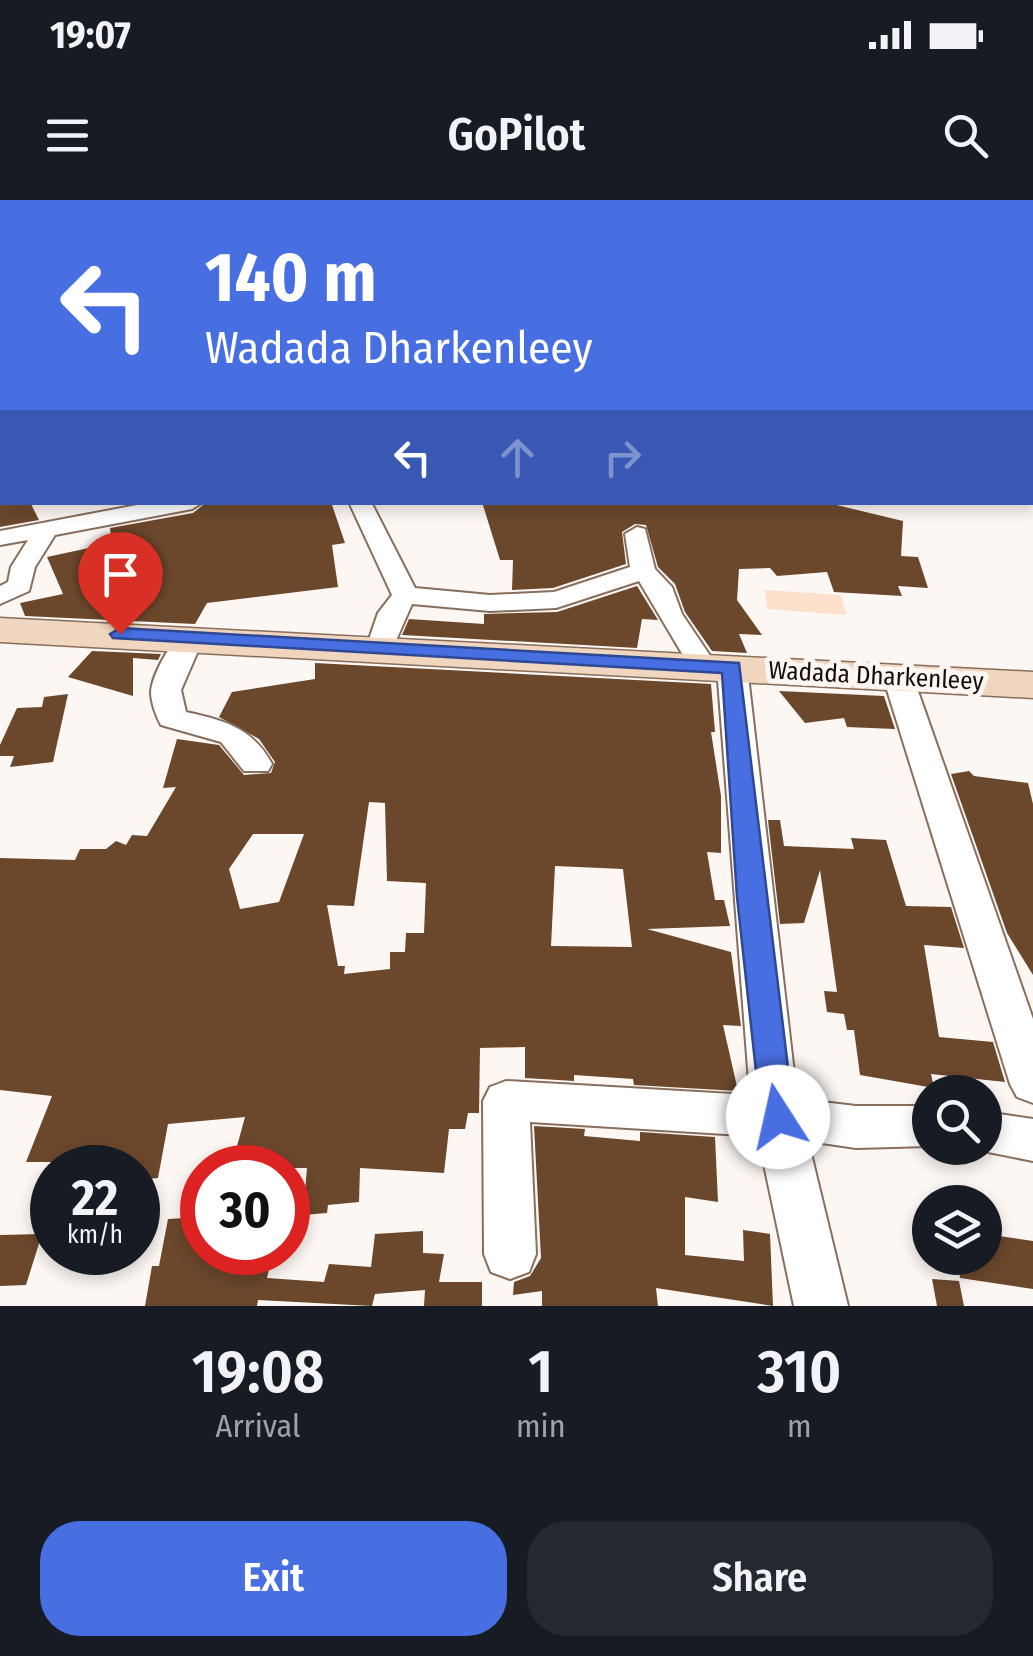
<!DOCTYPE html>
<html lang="en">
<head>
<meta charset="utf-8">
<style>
  :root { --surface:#171b24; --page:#242831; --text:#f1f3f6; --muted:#9ea1a6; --accent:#486fe2 }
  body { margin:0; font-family:"Fira Sans Condensed",sans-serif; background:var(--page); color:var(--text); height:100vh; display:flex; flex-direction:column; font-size:38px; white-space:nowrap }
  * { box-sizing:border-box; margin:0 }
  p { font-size:32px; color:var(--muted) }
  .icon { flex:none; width:55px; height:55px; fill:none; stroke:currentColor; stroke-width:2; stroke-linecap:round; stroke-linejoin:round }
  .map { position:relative; height:1106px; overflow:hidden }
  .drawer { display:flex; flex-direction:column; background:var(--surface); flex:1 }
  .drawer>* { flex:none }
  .banner { position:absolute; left:0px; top:0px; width:1035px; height:305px; box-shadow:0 5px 15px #0003; background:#486fe2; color:#fff; overflow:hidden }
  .fabs { position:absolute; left:912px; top:875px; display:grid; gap:20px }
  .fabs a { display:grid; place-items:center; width:90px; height:90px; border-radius:50%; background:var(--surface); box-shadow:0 5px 15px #0003; font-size:50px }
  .speed { position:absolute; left:30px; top:945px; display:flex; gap:20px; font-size:50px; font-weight:700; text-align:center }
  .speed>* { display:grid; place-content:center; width:130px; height:130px; border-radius:50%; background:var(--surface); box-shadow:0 5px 15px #0003; line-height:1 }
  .speed small { font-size:25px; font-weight:400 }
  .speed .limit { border:15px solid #d22; background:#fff; color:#111 }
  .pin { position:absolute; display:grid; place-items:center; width:85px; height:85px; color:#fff; margin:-102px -42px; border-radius:50% 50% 50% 0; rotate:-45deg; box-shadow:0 0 10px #0007 }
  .pin .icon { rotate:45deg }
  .me { position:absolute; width:110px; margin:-55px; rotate:350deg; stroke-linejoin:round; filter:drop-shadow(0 0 8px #0008) }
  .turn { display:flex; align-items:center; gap:35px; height:210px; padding:0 40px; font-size:45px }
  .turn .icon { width:130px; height:130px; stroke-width:2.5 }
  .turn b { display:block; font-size:70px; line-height:85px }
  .lanes { display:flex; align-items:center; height:95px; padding:0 40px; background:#0003; justify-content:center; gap:50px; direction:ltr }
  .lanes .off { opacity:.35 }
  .eta { display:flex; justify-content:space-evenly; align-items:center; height:170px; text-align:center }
  .eta b { font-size:60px; font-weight:600; line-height:70px }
  .action { display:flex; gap:20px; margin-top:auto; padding:20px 40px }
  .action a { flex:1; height:115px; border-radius:40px; background:var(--accent); color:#fff; font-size:40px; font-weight:600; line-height:115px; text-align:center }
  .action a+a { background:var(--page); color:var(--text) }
  .status { display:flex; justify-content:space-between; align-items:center; height:70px; padding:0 50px; background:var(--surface); direction:ltr }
  .status svg { height:28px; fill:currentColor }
  header { display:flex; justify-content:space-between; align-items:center; height:130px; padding:0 40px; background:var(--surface); font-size:45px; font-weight:600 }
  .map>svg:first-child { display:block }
  .green { fill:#fde1cd }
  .building { fill:#6b472c; fill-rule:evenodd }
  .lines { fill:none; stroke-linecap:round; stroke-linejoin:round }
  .street-casing { stroke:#886e5c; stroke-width:4 }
  .secondary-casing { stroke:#886e5c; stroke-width:3 }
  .street { fill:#fff; fill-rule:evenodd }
  .secondary { fill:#f0d6bf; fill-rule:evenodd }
  .route { fill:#486fe2; stroke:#2f4893; stroke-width:2.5 }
  .labels { text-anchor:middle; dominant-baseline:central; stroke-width:10; stroke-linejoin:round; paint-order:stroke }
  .street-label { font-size:25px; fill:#170d07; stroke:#fdf7f3 }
</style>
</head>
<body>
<div class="status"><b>19:07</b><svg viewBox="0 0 49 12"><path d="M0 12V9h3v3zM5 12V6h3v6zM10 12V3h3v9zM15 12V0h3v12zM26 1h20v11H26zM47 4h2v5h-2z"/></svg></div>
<header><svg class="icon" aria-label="menu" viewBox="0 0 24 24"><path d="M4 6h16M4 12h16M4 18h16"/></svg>GoPilot<svg class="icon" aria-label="search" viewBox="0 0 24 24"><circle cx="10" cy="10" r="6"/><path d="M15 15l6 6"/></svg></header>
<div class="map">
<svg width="1033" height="1106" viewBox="0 0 1033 1106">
  <rect width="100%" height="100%" fill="#fdf7f3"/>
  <path class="green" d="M 765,390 L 841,395 L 846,415 L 767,409 Z"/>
  <g class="building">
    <path d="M 0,302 L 30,302 L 39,320 L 0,327 Z"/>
    <path d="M 207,302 L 331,302 L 345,343 L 332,345 L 338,387 L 207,403 L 195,424 L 25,416 L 20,403 L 63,394 L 47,357 L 112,343 L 110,328 L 193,313 Z"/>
    <path d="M 482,302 L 824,302 L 903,321 L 901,356 L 918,357 L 928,388 L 898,386 L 902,396 L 834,392 L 827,372 L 777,376 L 770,368 L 739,369 L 737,400 L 762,435 L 739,434 L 747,453 L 712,451 L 685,412 L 675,384 L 658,367 L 646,325 L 635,324 L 622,332 L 626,364 L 553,388 L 512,390 L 513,360 L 500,360 Z"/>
    <path d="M 637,386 L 658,420 L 642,419 L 637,448 L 402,435 L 409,419 L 484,424 L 484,414 L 557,412 Z"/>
    <path d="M 92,451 L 161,454 L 158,460 L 133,458 L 133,496 L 68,477 Z"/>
    <path d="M 315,463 L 711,484 L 715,532 L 711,532 L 721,596 L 721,653 L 707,652 L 715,700 L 724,700 L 730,726 L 647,729 L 731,752 L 741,826 L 723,825 L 738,891 L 634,885 L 633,879 L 574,875 L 574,881 L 525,878 L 525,847 L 480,848 L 479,913 L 468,913 L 465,929 L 449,929 L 444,973 L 360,968 L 359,1002 L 328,1005 L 327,1013 L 303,1015 L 307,968 L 231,968 L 245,917 L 168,924 L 158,978 L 138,980 L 138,968 L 64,968 L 66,962 L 26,962 L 52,896 L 0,890 L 0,658 L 75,660 L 80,649 L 106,649 L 116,641 L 126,645 L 132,635 L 147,636 L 176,587 L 163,588 L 177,539 L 219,545 L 244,575 L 271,573 L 275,562 L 259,539 L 219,517 L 232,492 L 315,479 ZM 369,602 L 385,603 L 387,681 L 426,683 L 424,733 L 406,733 L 405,752 L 390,752 L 390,769 L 344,774 L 345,766 L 338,766 L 327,705 L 354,706 ZM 253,634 L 304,634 L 279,702 L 240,709 L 229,669 ZM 555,666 L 623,669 L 632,747 L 551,746 Z"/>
    <path d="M 779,491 L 884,496 L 895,529 L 847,527 L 844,518 L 805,523 Z"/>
    <path d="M 68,494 L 53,562 L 10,567 L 14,556 L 0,556 L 0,545 L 17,508 L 42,507 L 44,497 Z"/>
    <path d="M 969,571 L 974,576 L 1028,583 L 1033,604 L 1033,775 L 1007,733 L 951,574 Z"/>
    <path d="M 768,620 L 780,620 L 784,646 L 854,649 L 851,638 L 886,640 L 906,706 L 951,707 L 964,748 L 924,745 L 939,837 L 993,842 L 1005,882 L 931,874 L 934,888 L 860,875 L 854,830 L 847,830 L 844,814 L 827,812 L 824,791 L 837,792 L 820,670 L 804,723 L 780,724 Z"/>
    <path d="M 534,926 L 585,929 L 584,936 L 640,941 L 640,932 L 715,937 L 718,1002 L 685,997 L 685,1055 L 744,1061 L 743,1030 L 770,1034 L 773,1106 L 656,1088 L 658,1106 L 542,1106 L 542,1091 L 513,1095 L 514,1082 L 530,1076 L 541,1058 Z"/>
    <path d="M 202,1017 L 202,1052 L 273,1052 L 267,1078 L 324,1082 L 329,1064 L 371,1067 L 375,1034 L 423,1031 L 423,1053 L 444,1054 L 439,1082 L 482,1082 L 482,1106 L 424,1106 L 425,1090 L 375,1094 L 372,1106 L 258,1100 L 257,1106 L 145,1106 L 152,1066 L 159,1066 L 168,1019 Z"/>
    <path d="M 42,1034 L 26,1085 L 0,1086 L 0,1035 Z"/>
    <path d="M 985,1034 L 1033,1041 L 1033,1089 L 960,1078 L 957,1058 L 985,1058 Z"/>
    <path d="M 932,1079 L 959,1081 L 964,1106 L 937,1106 Z"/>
  </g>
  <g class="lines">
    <defs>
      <g id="street">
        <rect x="0" y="161" width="2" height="10"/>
        <path d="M 1032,285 L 1033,285 L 1033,299 L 1032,298 Z"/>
        <path d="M 153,302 L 203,302 L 192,309 L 55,335 L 35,367 L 29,391 L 0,404 L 0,386 L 8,382 L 11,367 L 28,340 L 0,345 L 0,331 Z"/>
        <path d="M 349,302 L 371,302 L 415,388 L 490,395 L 554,392 L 630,367 L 625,334 L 637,327 L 645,329 L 655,369 L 672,387 L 682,414 L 717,466 L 713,472 L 693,472 L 639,381 L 556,408 L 490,411 L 412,404 L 390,454 L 370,454 L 366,448 L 378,413 L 392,395 Z"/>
        <path d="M 190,429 L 204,437 L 181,490 L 186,512 C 224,520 253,528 272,564 L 268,571 L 244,571 L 221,542 L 161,525 C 156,516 151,502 151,492 C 152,475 174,433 190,429 Z"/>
        <path d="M 732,458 L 747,467 L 797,899 L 856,906 L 930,906 L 930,946 L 856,948 L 808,941 L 848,1106 L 794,1106 L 758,936 L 530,922 L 536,1054 L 529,1072 L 510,1079 L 491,1072 L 484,1054 L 483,901 L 490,887 L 506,881 L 750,895 L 717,467 Z"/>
        <path d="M 898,468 L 913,477 L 1033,819 L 1033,903 L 1017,897 L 1010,884 L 883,477 Z"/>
        <path d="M 985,912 L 1033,919 L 1033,961 L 968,948 L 985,948 Z"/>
      </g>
      <path id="secondary" d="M 0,418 L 1033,472 L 1033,498 L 0,442 Z"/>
    </defs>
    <use href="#street" class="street-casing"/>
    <use href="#secondary" class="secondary-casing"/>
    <use href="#street" class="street"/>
    <use href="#secondary" class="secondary"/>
  </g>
  <linearGradient id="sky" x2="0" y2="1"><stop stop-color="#a3b3c6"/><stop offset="0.5" stop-color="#fefbfa"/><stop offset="1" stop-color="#fefbfa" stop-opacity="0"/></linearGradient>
  <rect width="1033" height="313" fill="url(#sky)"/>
  <path class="route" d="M 120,428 L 739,463 L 794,917 L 789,927 L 778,931 L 766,927 L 761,917 L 737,697 L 722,473 L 113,438 L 110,434 Z"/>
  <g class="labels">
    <g class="street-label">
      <text transform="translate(876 476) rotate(3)">Wadada Dharkenleey</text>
    </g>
  </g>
</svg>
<div class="fabs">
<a><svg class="icon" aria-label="search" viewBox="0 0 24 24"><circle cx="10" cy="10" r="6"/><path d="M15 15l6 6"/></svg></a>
<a><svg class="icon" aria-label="layers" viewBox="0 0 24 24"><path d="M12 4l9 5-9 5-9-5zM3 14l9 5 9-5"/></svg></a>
</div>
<div class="speed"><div>22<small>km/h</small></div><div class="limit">30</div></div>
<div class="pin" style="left:120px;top:434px;background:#d93025"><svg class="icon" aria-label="arrive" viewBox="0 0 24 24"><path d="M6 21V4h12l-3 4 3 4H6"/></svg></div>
<svg class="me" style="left:778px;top:917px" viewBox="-20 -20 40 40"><circle r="19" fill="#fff"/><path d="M0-13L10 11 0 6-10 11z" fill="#486fe2"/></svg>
<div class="banner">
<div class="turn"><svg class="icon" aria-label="left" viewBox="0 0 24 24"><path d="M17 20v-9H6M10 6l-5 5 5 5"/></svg><div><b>140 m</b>Wadada Dharkenleey</div></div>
<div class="lanes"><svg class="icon" aria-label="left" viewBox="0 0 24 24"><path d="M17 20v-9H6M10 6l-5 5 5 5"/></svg><svg class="icon off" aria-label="ahead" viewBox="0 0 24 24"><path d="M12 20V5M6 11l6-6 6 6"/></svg><svg class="icon off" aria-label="right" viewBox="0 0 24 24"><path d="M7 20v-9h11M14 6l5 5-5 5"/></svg></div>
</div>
</div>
<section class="drawer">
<div class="eta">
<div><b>19:08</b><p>Arrival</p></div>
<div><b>1</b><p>min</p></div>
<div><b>310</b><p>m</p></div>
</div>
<div class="action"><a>Exit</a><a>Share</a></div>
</section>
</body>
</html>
